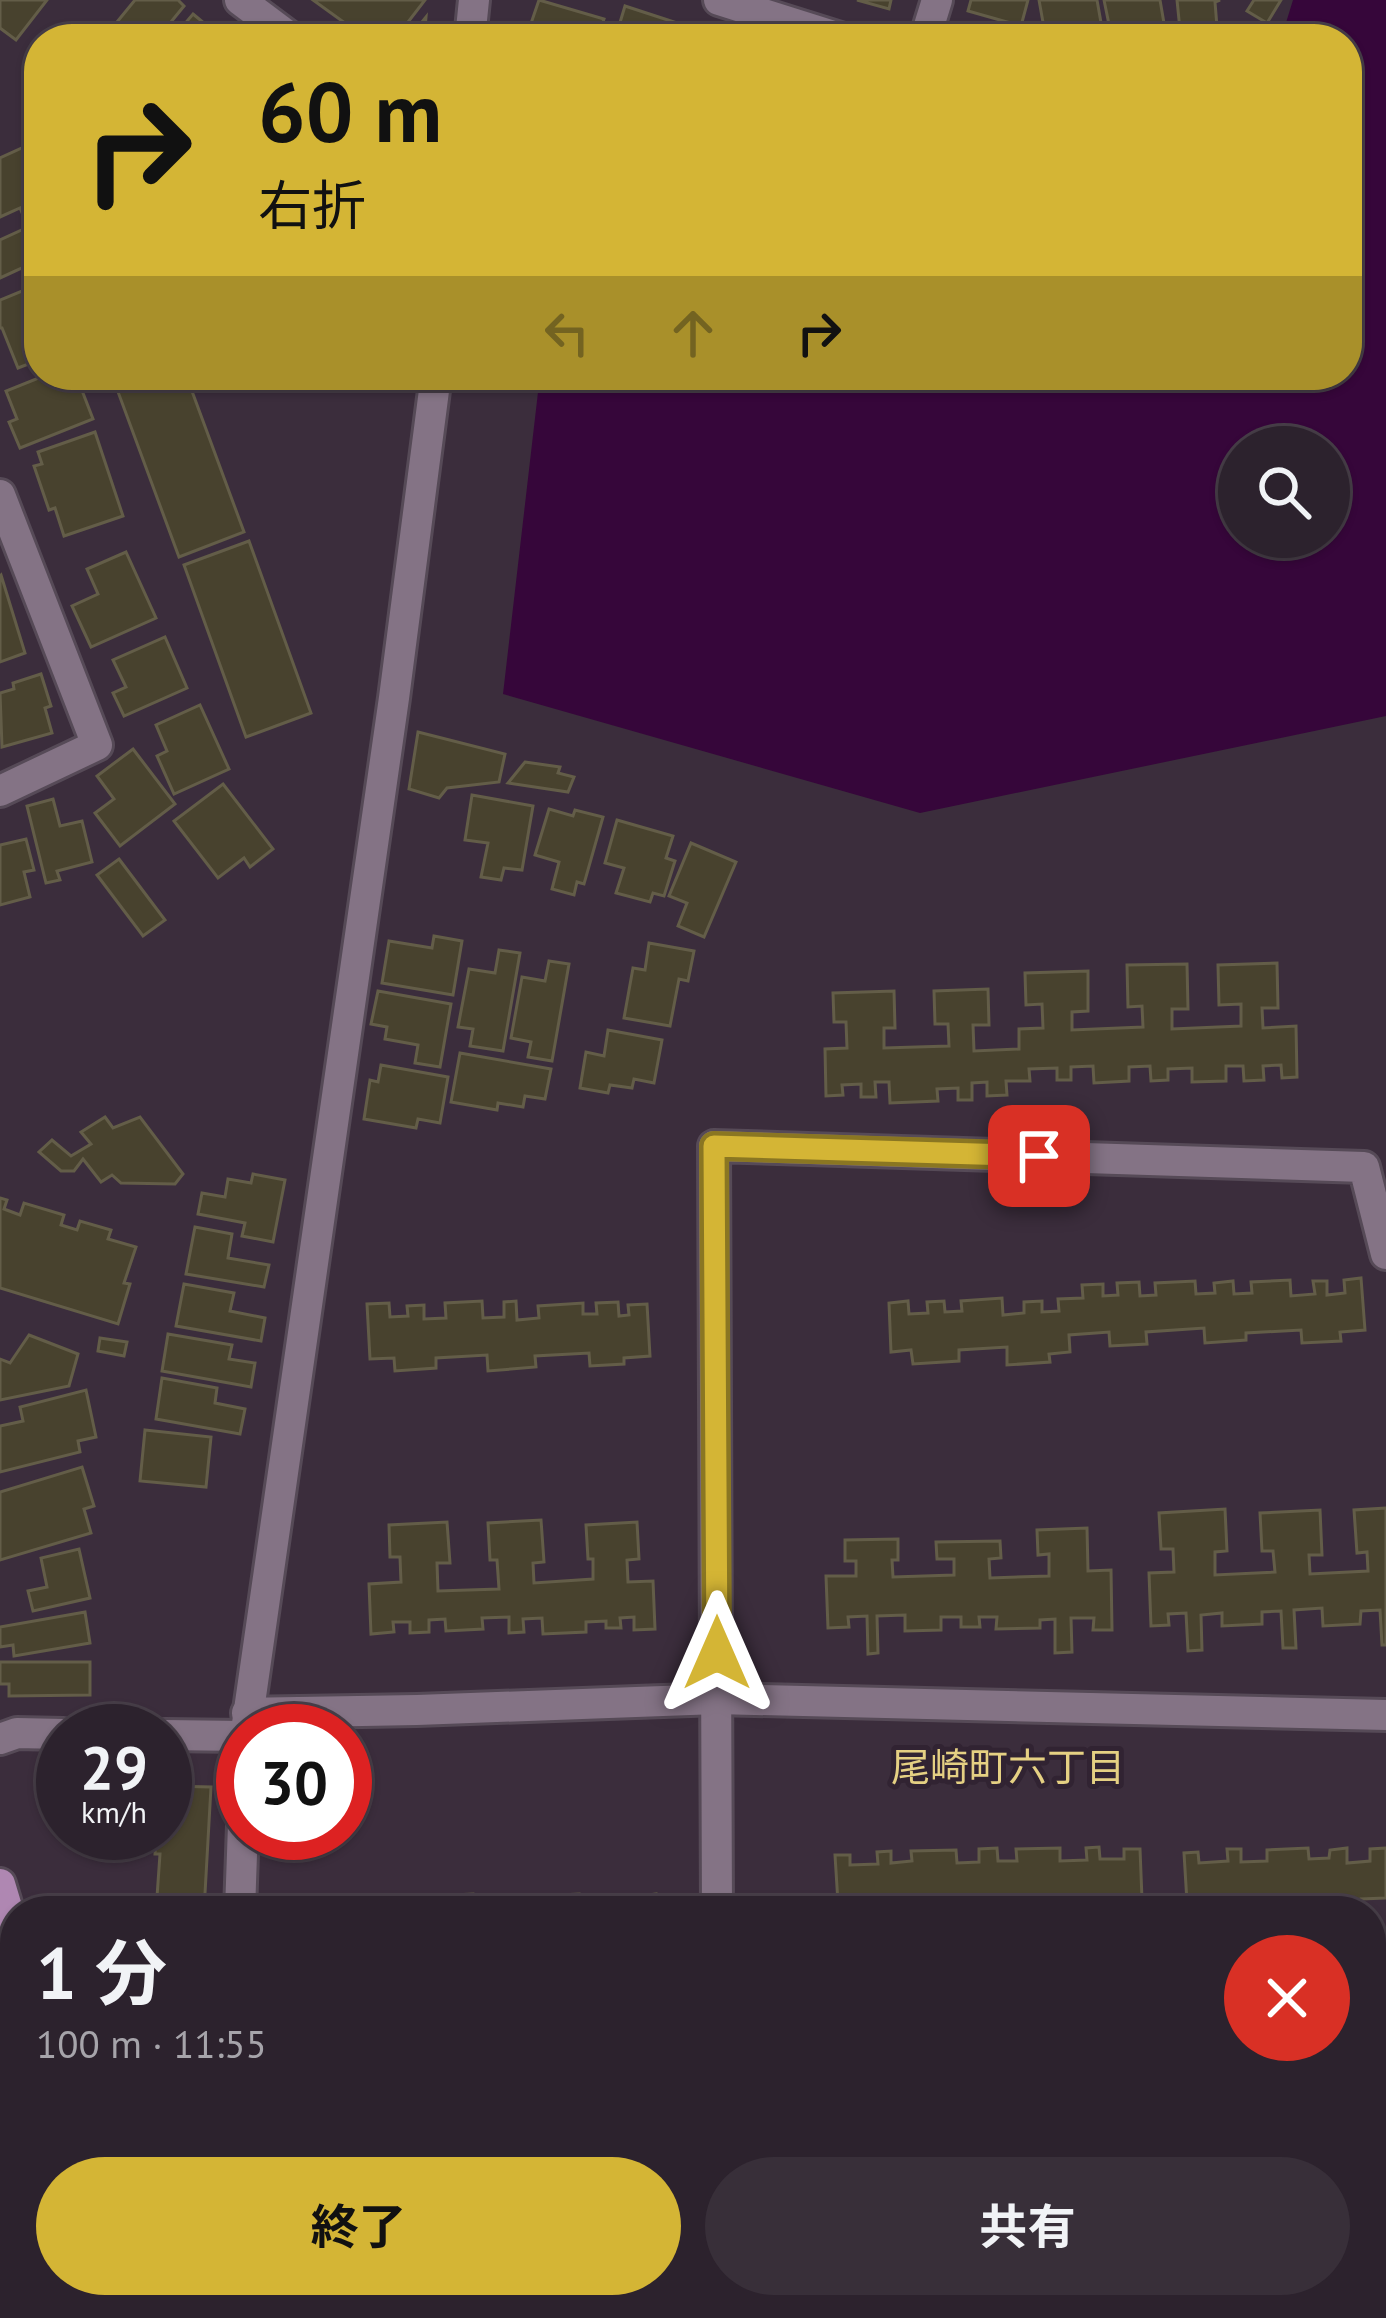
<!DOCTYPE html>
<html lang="ja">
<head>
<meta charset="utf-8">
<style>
  :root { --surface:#2c222d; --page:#382f39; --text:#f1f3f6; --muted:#a6a4aa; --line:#483f49; --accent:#d4b535 }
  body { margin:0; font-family:"PT Sans","Noto Sans JP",sans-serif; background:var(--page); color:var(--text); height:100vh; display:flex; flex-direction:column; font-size:45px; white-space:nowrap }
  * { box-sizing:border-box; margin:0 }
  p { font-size:39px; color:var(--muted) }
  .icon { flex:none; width:66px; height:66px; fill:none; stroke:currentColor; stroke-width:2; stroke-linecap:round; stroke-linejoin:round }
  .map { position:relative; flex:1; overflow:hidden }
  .details { position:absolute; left:0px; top:1896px; width:1386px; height:423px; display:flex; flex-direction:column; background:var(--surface); border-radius:48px 48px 0 0; box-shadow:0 3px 9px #0004,0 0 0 3px var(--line) }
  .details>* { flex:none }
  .guide { position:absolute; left:24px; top:24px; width:1338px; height:366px; border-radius:48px; box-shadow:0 3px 9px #0004,0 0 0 3px var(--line); background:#d4b535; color:#111; overflow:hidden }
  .fabs { position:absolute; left:1218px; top:426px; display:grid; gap:24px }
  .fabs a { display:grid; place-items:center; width:132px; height:132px; border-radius:50%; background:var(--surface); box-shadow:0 3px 9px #0004,0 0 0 3px var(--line); font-size:60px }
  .speed { position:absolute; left:36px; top:1704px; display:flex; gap:24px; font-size:60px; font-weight:700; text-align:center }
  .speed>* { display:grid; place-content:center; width:156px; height:156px; border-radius:50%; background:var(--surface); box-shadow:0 3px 9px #0004,0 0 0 3px var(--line); line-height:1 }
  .speed small { font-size:30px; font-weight:400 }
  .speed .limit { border:18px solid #d22; background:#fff; color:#111 }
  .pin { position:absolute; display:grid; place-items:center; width:102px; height:102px; color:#fff; margin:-51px; border-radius:24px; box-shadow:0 6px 18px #0006 }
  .me { position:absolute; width:132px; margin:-66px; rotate:0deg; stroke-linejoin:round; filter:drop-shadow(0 0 9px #0008) }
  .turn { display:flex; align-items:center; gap:42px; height:252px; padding:0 36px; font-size:54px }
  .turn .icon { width:156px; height:156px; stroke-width:2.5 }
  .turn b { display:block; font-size:84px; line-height:102px }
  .lanes { display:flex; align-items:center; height:114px; padding:0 36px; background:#0003; justify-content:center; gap:60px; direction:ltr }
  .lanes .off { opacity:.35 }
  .round { display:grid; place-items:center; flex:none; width:126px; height:126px; border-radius:63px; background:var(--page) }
  .head { display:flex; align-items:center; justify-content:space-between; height:204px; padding:0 36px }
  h1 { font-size:72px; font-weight:700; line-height:90px }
  .action { display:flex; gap:24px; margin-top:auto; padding:24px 36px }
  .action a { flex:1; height:138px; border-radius:72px; background:var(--accent); color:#111; font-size:48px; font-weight:700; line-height:138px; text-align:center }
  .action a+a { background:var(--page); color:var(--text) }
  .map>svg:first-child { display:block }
  .water { fill:#36063a; fill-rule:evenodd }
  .building { fill:#48422e; stroke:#635d48; stroke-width:3 }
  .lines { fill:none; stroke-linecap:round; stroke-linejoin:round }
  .minor-casing { stroke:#564a57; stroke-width:36 }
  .major-casing { stroke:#564a57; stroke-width:36 }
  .minor { stroke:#847385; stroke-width:30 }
  .major { stroke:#af87b2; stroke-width:30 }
  .route-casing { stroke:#8a7622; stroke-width:30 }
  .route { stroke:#d4b535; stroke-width:21 }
  .labels { text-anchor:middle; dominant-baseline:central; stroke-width:10; stroke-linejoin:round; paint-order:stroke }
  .neighbourhood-label { font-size:39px; fill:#e5d083; stroke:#312332 }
</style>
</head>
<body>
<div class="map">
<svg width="1386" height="2318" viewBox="0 0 1386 2318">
  <rect width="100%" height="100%" fill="#3b2d3c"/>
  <path class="water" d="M 1293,0 L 1386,0 L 1386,716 L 920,813 L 503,694 L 540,375 L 1347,375 L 1347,39 L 1281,39 ZM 1239,447 L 1329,447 L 1329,537 L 1239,537 Z"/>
  <g class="building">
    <path d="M 0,0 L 47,0 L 16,40 L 0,28 Z"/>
    <path d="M 135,0 L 178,0 L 184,6 L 157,39 L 103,39 Z"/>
    <path d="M 313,0 L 425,0 L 395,39 L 367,39 Z"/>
    <path d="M 539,0 L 604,19 L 597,39 L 538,39 L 527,35 Z"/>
    <path d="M 857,0 L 891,0 L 889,9 Z"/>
    <path d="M 971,0 L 1028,0 L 1021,26 L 968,11 Z"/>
    <path d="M 1039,0 L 1097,0 L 1103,34 L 1085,36 L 1086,39 L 1046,39 Z"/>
    <path d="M 1104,0 L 1160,0 L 1165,29 L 1112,39 Z"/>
    <path d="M 1177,0 L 1220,0 L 1215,2 L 1217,27 L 1180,30 Z"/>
    <path d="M 1254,0 L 1281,0 L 1267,23 L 1247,11 Z"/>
    <path d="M 625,6 L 726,39 L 615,39 Z"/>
    <path d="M 193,14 L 221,37 L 219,39 L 172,39 Z"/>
    <path d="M 426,17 L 424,39 L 408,39 Z"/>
    <path d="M 1268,28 L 1268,39 L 1246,39 L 1245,30 Z"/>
    <path d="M 39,91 L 39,115 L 27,106 Z"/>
    <path d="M 24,147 L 39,181 L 39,260 L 0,278 L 0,240 L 28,227 L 20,208 L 0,217 L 0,158 Z"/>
    <path d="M 39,284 L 39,360 L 18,368 L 2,328 L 0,328 L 0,300 Z"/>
    <path d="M 46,375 L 76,375 L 93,419 L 20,448 L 9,422 L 17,419 L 6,391 Z"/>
    <path d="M 130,375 L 186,375 L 244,532 L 179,557 L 114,381 Z"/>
    <path d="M 95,432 L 123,516 L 64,536 L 55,508 L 49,510 L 34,466 L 42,464 L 38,452 Z"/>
    <path d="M 249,541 L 311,713 L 246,737 L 184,565 Z"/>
    <path d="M 126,552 L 156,618 L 91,647 L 72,606 L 98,594 L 87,569 Z"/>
    <path d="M 1,575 L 25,653 L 0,662 L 0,576 Z"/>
    <path d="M 165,637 L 187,688 L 124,716 L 113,693 L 126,687 L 113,660 Z"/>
    <path d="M 41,674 L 51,706 L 45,708 L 52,733 L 2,747 L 0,693 L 14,689 L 13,683 Z"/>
    <path d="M 200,705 L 229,769 L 174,794 L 157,756 L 167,751 L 156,725 Z"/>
    <path d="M 418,732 L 505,754 L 499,782 L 447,788 L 439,798 L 409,789 Z"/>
    <path d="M 133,749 L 175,804 L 120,846 L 95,813 L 114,799 L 97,776 Z"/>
    <path d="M 525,762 L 560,767 L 558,773 L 574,777 L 568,792 L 508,783 Z"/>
    <path d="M 223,784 L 273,849 L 250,867 L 244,858 L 218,878 L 174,821 Z"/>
    <path d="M 472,795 L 533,806 L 522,870 L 504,868 L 501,880 L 481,877 L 488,843 L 465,840 Z"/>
    <path d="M 53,799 L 60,826 L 82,821 L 92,862 L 57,871 L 60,880 L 46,883 L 27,806 Z"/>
    <path d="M 549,809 L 573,816 L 575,810 L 603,817 L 584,884 L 577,882 L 574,895 L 552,889 L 559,862 L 535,855 Z"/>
    <path d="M 617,820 L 673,836 L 666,858 L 675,861 L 664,896 L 653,893 L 650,902 L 616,893 L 624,868 L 605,863 Z"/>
    <path d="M 26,839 L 34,870 L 24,872 L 30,897 L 0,905 L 0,845 Z"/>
    <path d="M 691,843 L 736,862 L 704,937 L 678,926 L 687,903 L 669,896 Z"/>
    <path d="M 119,859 L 165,920 L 143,936 L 97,875 Z"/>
    <path d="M 434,936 L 462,941 L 453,995 L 382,983 L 389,941 L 432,948 Z"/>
    <path d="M 649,943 L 694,951 L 688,981 L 679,979 L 670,1026 L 624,1018 L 633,968 L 645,970 Z"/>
    <path d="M 499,950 L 520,953 L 503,1051 L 470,1046 L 473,1029 L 458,1027 L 469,969 L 495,973 Z"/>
    <path d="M 549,961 L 569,964 L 552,1061 L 528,1057 L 531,1042 L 511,1038 L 522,977 L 545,981 Z"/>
    <path d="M 1277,963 L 1278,1008 L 1262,1008 L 1263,1028 L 1296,1026 L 1297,1077 L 1282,1078 L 1281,1065 L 1263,1066 L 1264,1080 L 1244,1081 L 1243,1066 L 1226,1066 L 1226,1081 L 1192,1082 L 1192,1068 L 1168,1069 L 1168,1080 L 1151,1081 L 1150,1066 L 1129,1067 L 1129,1081 L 1094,1083 L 1093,1066 L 1071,1067 L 1071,1080 L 1057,1080 L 1057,1068 L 1029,1069 L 1030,1081 L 1006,1081 L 1007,1095 L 987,1096 L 987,1082 L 972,1083 L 972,1100 L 958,1100 L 958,1088 L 937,1089 L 938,1101 L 890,1103 L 889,1082 L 875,1082 L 876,1097 L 861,1097 L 861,1084 L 842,1085 L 843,1095 L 826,1096 L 825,1049 L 847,1048 L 846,1022 L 834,1022 L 833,993 L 894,991 L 895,1028 L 884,1028 L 884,1048 L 949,1046 L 948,1024 L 935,1024 L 934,991 L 988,989 L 989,1025 L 973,1025 L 974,1051 L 1019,1049 L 1019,1029 L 1043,1028 L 1042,1004 L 1026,1005 L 1025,973 L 1088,971 L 1088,1011 L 1072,1012 L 1072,1030 L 1143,1027 L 1142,1006 L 1128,1007 L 1127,965 L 1187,964 L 1188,1009 L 1172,1009 L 1172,1029 L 1241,1026 L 1241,1004 L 1219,1005 L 1218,965 Z"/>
    <path d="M 378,991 L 451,1004 L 440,1067 L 415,1063 L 418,1045 L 385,1039 L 387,1027 L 371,1024 Z"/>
    <path d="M 608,1030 L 662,1040 L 654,1083 L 634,1079 L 632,1088 L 610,1085 L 608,1093 L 580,1088 L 586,1052 L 604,1056 Z"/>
    <path d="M 460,1053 L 551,1069 L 545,1099 L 525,1096 L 523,1107 L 498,1103 L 497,1110 L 451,1102 Z"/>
    <path d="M 381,1065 L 448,1077 L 440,1123 L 418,1119 L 416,1128 L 364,1119 L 370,1080 L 378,1082 Z"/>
    <path d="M 105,1117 L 113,1128 L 140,1117 L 183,1174 L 175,1184 L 121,1183 L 112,1175 L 101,1182 L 83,1159 L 74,1171 L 61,1171 L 39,1152 L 52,1140 L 71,1156 L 91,1144 L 81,1132 Z"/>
    <path d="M 253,1174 L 285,1180 L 273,1242 L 242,1236 L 245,1223 L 198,1214 L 202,1193 L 225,1197 L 228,1179 L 251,1183 Z"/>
    <path d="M 0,1198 L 7,1200 L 4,1209 L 20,1215 L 24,1203 L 64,1215 L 61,1225 L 77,1230 L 80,1221 L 111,1230 L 108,1239 L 136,1247 L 124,1283 L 130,1284 L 118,1324 L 0,1288 Z"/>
    <path d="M 195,1227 L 232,1234 L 228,1258 L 269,1265 L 264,1287 L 186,1274 Z"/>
    <path d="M 1361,1278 L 1365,1330 L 1340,1332 L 1341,1341 L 1302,1343 L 1301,1330 L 1246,1333 L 1246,1340 L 1205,1343 L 1204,1328 L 1146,1332 L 1147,1344 L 1110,1346 L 1109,1332 L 1069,1335 L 1070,1352 L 1049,1354 L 1050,1362 L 1007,1365 L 1007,1347 L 959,1350 L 959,1361 L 913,1364 L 911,1350 L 891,1352 L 889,1303 L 908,1301 L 909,1314 L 928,1313 L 927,1302 L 944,1301 L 945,1312 L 962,1311 L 961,1301 L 1002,1298 L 1003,1315 L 1024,1313 L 1024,1302 L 1042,1301 L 1042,1312 L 1059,1311 L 1058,1299 L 1083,1298 L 1082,1285 L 1103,1284 L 1103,1296 L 1118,1295 L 1117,1283 L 1139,1282 L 1140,1296 L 1156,1295 L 1155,1283 L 1195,1281 L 1196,1294 L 1215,1293 L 1214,1283 L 1233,1281 L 1234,1294 L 1252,1293 L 1251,1282 L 1290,1280 L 1291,1296 L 1315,1294 L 1313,1281 L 1327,1281 L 1327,1295 L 1345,1293 L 1344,1280 Z"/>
    <path d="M 184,1284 L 234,1293 L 230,1311 L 265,1318 L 261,1341 L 176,1326 Z"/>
    <path d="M 482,1301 L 483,1318 L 504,1317 L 504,1302 L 516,1301 L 517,1320 L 539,1318 L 538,1306 L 583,1303 L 583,1314 L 597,1314 L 596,1303 L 618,1302 L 619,1316 L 629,1315 L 628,1305 L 647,1304 L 650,1356 L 624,1358 L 624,1364 L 590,1366 L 589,1353 L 535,1356 L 536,1367 L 488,1371 L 487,1355 L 436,1358 L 436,1368 L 395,1371 L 394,1358 L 370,1359 L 367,1304 L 389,1303 L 390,1317 L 408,1316 L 407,1306 L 424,1305 L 424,1319 L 446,1318 L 445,1303 Z"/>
    <path d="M 168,1334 L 232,1345 L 229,1359 L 255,1363 L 251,1387 L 162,1371 Z"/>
    <path d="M 29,1335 L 78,1354 L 69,1386 L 0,1400 L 0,1359 L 10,1363 Z"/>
    <path d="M 100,1338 L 127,1342 L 124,1356 L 98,1351 Z"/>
    <path d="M 162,1378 L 217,1388 L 215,1403 L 245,1409 L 240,1434 L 156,1419 Z"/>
    <path d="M 86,1390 L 96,1437 L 78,1441 L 80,1452 L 0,1472 L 0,1426 L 23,1421 L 20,1407 Z"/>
    <path d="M 145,1430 L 211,1437 L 206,1487 L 140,1481 Z"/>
    <path d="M 82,1467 L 94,1506 L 84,1509 L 91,1533 L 0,1560 L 0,1492 Z"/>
    <path d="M 1386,1508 L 1386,1645 L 1382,1645 L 1380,1610 L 1361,1611 L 1360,1624 L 1323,1626 L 1322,1608 L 1294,1610 L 1296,1648 L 1283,1648 L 1281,1611 L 1262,1612 L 1262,1624 L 1222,1626 L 1222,1613 L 1201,1615 L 1202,1650 L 1188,1651 L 1186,1613 L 1168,1614 L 1169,1625 L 1151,1626 L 1149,1573 L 1174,1572 L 1173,1549 L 1161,1549 L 1159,1513 L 1225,1509 L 1227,1551 L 1215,1552 L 1215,1575 L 1275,1572 L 1273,1551 L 1262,1551 L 1260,1513 L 1320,1510 L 1322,1555 L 1309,1555 L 1310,1574 L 1368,1571 L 1367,1552 L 1357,1553 L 1354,1510 Z"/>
    <path d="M 541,1520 L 544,1562 L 533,1563 L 534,1583 L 593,1579 L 593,1559 L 588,1559 L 586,1525 L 637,1522 L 639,1559 L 627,1560 L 628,1582 L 653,1581 L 655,1629 L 634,1630 L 634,1617 L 620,1618 L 621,1628 L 606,1628 L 606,1621 L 586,1622 L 586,1632 L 543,1634 L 542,1618 L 523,1619 L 524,1632 L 509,1633 L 509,1617 L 482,1618 L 483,1629 L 446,1631 L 445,1619 L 429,1620 L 429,1632 L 410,1633 L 410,1622 L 393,1622 L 394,1632 L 371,1634 L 369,1584 L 401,1582 L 400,1557 L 390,1557 L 389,1525 L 447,1522 L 450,1563 L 437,1563 L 438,1591 L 499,1589 L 497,1560 L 490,1560 L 488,1523 Z"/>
    <path d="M 1087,1528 L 1088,1571 L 1111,1570 L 1112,1630 L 1093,1630 L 1094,1618 L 1071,1618 L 1072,1652 L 1055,1653 L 1055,1619 L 1040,1620 L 1040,1628 L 996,1629 L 997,1617 L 979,1617 L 980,1627 L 961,1627 L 961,1617 L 941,1617 L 941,1630 L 905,1631 L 905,1615 L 877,1616 L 878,1653 L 868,1654 L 867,1616 L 848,1617 L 849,1627 L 828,1628 L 826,1576 L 856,1576 L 856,1561 L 845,1561 L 845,1540 L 898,1539 L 898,1560 L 892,1560 L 893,1577 L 954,1575 L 954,1559 L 937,1559 L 936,1542 L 1000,1541 L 1001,1558 L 989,1559 L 990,1578 L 1049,1576 L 1049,1554 L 1038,1555 L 1037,1530 Z"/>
    <path d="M 79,1549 L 90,1598 L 33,1611 L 28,1591 L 47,1587 L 41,1558 Z"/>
    <path d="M 85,1612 L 90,1643 L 14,1656 L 13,1645 L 0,1647 L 0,1627 Z"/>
    <path d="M 0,1662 L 90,1662 L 90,1695 L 9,1696 L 9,1684 L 0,1684 Z"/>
    <path d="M 168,1786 L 211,1787 L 204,1911 L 156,1911 L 160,1854 L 155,1854 L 156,1833 L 165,1833 Z"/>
    <path d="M 1099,1847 L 1100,1859 L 1124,1859 L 1124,1849 L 1140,1849 L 1142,1899 L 1118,1900 L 1118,1907 L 1072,1909 L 1072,1900 L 1013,1902 L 1013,1910 L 994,1911 L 963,1911 L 963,1899 L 908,1902 L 908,1911 L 861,1911 L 860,1902 L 838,1903 L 835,1855 L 850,1855 L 850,1865 L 878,1864 L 877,1852 L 891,1851 L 891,1863 L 912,1861 L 911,1851 L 956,1850 L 957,1863 L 979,1862 L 979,1849 L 997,1848 L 998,1861 L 1017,1861 L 1016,1849 L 1060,1848 L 1060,1861 L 1087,1860 L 1086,1848 Z"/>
    <path d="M 1308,1848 L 1309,1859 L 1329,1858 L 1330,1850 L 1347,1848 L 1347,1863 L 1370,1861 L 1370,1849 L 1386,1848 L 1386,1898 L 1361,1899 L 1361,1906 L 1316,1910 L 1316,1898 L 1256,1902 L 1256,1907 L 1210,1910 L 1209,1900 L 1187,1902 L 1184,1853 L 1198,1852 L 1199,1863 L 1228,1861 L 1227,1849 L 1241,1849 L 1241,1862 L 1267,1861 L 1267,1850 Z"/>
    <path d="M 473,1894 L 474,1906 L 498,1904 L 497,1897 L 512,1896 L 512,1907 L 539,1905 L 539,1896 L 579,1894 L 579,1906 L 604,1904 L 604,1896 L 613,1895 L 614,1904 L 642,1902 L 641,1896 L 656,1894 L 657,1911 L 348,1911 L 347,1901 L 363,1899 L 363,1909 L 394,1907 L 393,1898 L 409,1898 L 410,1910 L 432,1909 L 432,1896 Z"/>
    <path d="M 90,1896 L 95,1904 L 146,1905 L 146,1911 L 44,1911 L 44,1908 Z"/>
    <path d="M 1377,2065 L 1386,2065 L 1386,2096 L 1378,2097 Z"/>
    <path d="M 1386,2117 L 1386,2160 L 1377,2160 L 1377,2169 L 1371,2169 L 1371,2118 Z"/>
    <path d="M 0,2130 L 15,2175 L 15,2190 L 0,2195 Z"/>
    <path d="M 15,2226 L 15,2304 L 30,2304 L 12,2311 L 0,2275 L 0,2230 Z"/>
    <path d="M 434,2304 L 475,2304 L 474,2308 L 465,2307 L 463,2314 L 433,2307 Z"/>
    <path d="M 391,2307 L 439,2318 L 388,2318 Z"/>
  </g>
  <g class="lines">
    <defs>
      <g id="minor">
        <path d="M 240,0 L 292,39"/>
        <path d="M 719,0 L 843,39"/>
        <path d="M 470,39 L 474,0"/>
        <path d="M 925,39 L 937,0"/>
        <path d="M 0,495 L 97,745 L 0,791"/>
        <path d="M 247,1713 L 417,1710 L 717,1699 L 1386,1715"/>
        <path d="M 246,1731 L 394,698 L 436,375"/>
        <path d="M 165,1735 L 243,1736"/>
        <path d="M 0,1739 L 17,1733 L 63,1734"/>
        <path d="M 240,1911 L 243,1825"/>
        <path d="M 717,1911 L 714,1146 L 1364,1167 L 1386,1254"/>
        <path d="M 310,2304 L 314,2318"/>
        <path d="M 1192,2304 L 1386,2312"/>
        <path d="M 29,2318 L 53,2304"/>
      </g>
      <g id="major">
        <path d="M 0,1884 L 15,1934"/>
        <path d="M 126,2304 L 130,2318"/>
      </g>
    </defs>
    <use href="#minor" class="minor-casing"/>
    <use href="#major" class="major-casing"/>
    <use href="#minor" class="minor"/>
    <use href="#major" class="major"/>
  </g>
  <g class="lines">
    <defs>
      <path id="route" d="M 717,1653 L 714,1146 L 1039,1156"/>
    </defs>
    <use href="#route" class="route-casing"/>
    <use href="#route" class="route"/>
  </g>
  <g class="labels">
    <g class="neighbourhood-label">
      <text x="1008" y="1766">尾崎町六丁目</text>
    </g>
  </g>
</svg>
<div class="fabs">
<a><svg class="icon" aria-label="search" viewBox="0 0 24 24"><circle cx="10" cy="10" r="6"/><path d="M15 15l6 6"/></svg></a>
</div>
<div class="speed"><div>29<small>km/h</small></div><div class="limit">30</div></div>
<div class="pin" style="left:1039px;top:1156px;background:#d93025"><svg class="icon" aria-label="arrive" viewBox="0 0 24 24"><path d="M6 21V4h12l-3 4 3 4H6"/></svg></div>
<svg class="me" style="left:717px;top:1653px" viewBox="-20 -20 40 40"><path d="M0-17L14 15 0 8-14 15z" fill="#d4b535" stroke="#fff" stroke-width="4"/></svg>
<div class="guide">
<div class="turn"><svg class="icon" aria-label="right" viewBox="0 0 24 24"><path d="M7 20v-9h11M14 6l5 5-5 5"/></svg><div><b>60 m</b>右折</div></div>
<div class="lanes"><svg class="icon off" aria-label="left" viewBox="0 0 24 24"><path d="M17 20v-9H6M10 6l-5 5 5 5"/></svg><svg class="icon off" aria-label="ahead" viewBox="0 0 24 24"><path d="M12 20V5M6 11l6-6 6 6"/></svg><svg class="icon" aria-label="right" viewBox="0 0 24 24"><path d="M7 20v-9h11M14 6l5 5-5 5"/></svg></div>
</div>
<section class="details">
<div class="head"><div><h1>1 分</h1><p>100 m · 11:55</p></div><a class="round" style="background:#d93025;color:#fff"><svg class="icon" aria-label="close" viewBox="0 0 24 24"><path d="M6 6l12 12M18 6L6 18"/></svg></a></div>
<div class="action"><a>終了</a><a>共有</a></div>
</section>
</div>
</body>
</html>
